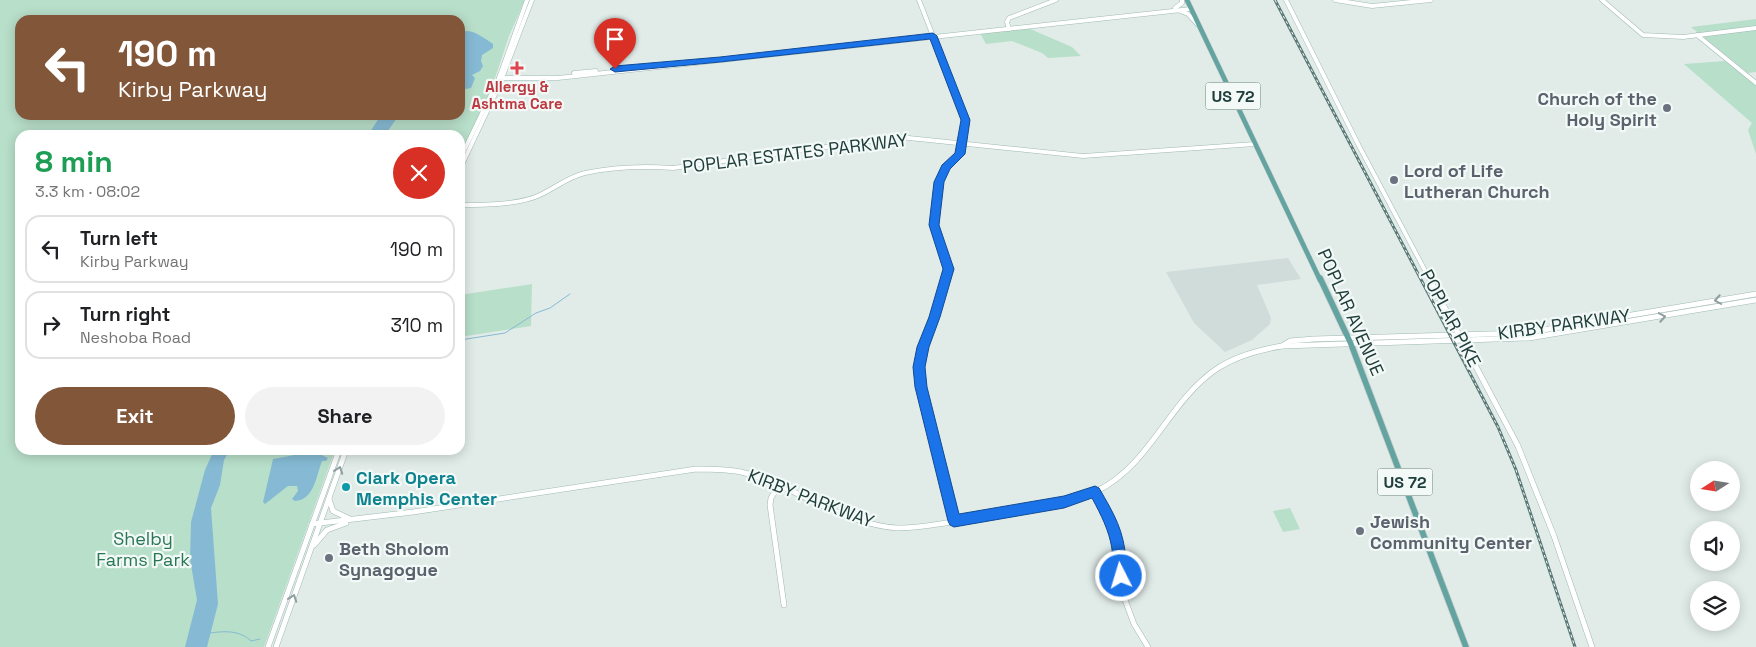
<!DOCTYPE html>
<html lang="en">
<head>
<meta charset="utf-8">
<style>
  :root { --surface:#fff; --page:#f2f2f2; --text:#202124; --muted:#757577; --line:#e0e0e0; --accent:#825739 }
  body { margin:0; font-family:"Space Grotesk",sans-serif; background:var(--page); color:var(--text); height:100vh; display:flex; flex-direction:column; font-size:19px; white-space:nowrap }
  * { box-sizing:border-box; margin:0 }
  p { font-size:16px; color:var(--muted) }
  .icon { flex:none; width:28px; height:28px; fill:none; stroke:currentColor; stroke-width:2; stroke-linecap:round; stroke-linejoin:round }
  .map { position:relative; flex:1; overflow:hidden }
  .side { position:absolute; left:15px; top:130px; width:450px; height:325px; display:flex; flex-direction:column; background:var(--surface); border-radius:15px; box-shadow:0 2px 12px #0003 }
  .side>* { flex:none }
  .guide { position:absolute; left:15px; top:15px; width:450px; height:105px; border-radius:15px; box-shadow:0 2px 12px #0003; background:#825739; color:#fff; overflow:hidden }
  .needle { width:32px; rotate:258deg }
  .buttons { position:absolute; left:1690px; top:461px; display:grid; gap:10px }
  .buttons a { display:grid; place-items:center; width:50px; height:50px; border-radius:50%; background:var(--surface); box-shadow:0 2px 12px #0003; font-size:25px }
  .pin { position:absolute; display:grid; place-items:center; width:42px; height:42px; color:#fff; margin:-51px -21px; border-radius:50% 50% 50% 0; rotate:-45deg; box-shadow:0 0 5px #0007 }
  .pin .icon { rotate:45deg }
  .me { position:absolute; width:55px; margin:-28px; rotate:355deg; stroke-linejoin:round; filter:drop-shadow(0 0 4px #0008) }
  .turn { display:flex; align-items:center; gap:18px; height:105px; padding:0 20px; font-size:22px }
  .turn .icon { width:65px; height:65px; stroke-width:2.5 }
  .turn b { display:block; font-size:35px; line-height:42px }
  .round { display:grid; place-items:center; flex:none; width:52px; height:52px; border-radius:26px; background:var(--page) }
  .headline { display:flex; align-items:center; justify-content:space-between; height:85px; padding:0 20px }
  h1 { font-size:30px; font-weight:600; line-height:38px; color:#1e9e55 }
  .cta { display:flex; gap:10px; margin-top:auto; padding:10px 20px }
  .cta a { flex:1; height:58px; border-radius:30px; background:var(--accent); color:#fff; font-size:20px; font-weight:600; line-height:58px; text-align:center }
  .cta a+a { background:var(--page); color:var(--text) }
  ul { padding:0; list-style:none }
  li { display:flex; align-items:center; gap:15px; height:68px; margin:0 10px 8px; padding:0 10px; border:2px solid var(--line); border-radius:15px }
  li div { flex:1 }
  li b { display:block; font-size:19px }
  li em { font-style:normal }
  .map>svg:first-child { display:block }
  .built { fill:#cfdcd9 }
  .green { fill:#b8dfca; fill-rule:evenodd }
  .water { fill:#86bad4 }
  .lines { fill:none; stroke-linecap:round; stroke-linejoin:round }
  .stream { stroke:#86bad4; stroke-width:1 }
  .secondary-far1-casing { stroke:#9fb9b4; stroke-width:5 }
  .secondary-casing { stroke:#9fb9b4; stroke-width:6 }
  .primary-far1-casing { stroke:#c1c9c8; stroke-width:5.5 }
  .primary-casing { stroke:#c1c9c8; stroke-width:7 }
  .secondary-far1 { stroke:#fff; stroke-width:4 }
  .secondary { stroke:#fff; stroke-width:5 }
  .primary-far1 { stroke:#63a4a0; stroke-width:4.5 }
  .primary { stroke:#63a4a0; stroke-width:5.5 }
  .rail-casing { stroke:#5b7a77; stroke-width:3 }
  .rail { stroke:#f2f9f6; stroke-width:1; stroke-dasharray:3; stroke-linecap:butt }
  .oneway { stroke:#909e9d }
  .route { fill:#1a73e8; stroke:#114b97 }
  .health-dot { fill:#e0444e; stroke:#f2f9f6; stroke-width:2 }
  .worship-dot { fill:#6b7280; stroke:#f2f9f6; stroke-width:2 }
  .culture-dot { fill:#0f9aa8; stroke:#f2f9f6; stroke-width:2 }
  .labels { text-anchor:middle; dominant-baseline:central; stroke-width:4.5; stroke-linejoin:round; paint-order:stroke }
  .far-health-label { font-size:15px; font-weight:bold; fill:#be3a42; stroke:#f2f9f6 }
  .shield { fill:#f2f9f6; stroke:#5f7673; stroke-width:1 }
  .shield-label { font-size:16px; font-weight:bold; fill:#203e3b }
  .worship-label { font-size:18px; font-weight:bold; fill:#5b616d; stroke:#f2f9f6; text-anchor:start }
  .street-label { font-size:18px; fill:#203e3b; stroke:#f2f9f6 }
  .culture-label { font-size:18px; font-weight:bold; fill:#0d838f; stroke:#f2f9f6; text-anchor:start }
  .park-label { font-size:18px; fill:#287755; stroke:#f2f9f6 }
</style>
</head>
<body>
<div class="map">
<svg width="1756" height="647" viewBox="0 0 1756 647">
  <rect width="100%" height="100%" fill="#e1ece9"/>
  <path class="built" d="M 1288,258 L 1301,279 L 1257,285 L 1271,318 L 1270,324 L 1252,340 L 1225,352 L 1194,323 L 1166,272 Z"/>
  <g class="green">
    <path d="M 0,0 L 525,0 L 509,36 L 490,93 L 460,154 L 460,135 L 20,135 L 20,450 L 335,450 L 264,647 L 0,647 ZM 20,20 L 460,20 L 460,115 L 20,115 Z"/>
    <path d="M 1756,19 L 1756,72 L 1748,73 L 1691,27 Z"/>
    <path d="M 1028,28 L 1072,47 L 1081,56 L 1048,58 L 1042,53 L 1012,41 L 986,44 L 980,33 Z"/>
    <path d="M 1725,61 L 1756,84 L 1756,154 L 1748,130 L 1752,123 L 1684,64 Z"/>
    <path d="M 532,284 L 531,326 L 460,337 L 460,295 Z"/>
    <path d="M 1290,508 L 1300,529 L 1283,532 L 1273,511 Z"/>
  </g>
  <g class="water">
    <path d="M 466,31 C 476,31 485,39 493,44 L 493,48 L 482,55 L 481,61 L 483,66 L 480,71 L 472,75 L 475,78 L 471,88 L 460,90 L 460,35 Z"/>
    <path d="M 381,115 L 399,115 L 385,135 L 368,135 Z"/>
    <path d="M 214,450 L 230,450 L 224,460 L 220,485 L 211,508 L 218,604 L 207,647 L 185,647 L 197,600 L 190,559 L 191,522 L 205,470 Z"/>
    <path d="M 300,454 L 319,454 L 328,458 L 326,461 L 322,461 C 316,477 314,500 295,501 L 292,499 L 298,491 L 297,486 L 288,486 L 265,504 L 263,502 L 273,459 Z"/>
  </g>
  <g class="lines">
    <g class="stream">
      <path d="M 460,340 L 505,333 L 536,313 L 550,308 L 570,294"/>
      <path d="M 210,633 C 224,631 240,630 251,641 L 260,639"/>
    </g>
    <defs>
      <g id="secondary-far1">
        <path d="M 919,0 L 966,121 L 960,154 L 946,168 L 939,183 L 934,225 L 948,269 L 945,280"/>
        <path d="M 1286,0 L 1358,144 L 1430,280"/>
        <path d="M 1335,0 L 1372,6 L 1431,0"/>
        <path d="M 1602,0 L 1643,35 L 1683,37 L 1756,28"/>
        <path d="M 1175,8 L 1182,3 L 1182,0"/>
        <path d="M 1180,11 L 1188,14 L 1197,24"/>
        <path d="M 1009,29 L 1007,22 L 1009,18 L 1056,0"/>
        <path d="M 1697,35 L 1756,83"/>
        <path d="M 574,73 L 596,71"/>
        <path d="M 499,78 L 558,78 L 1191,9"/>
        <path d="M 460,159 L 499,78 L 527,0"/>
        <path d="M 460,169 L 499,86 L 532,0"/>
        <path d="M 460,205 C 483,205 519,205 540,195 C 555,188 568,177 585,173 C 613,167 644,166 673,168 L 899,137 L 1083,156 L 1255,144"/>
      </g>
      <g id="secondary">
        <path d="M 945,278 L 935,317 L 920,357 L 919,376 L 954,521"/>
        <path d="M 1429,278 L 1518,446 L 1554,536 L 1592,647"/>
        <path d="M 1282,346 L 1290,341 L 1314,339 L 1525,333 L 1756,294"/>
        <path d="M 779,485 L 771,498 L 770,505 L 784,605"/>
        <path d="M 1095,492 L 1114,526 L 1124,597 L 1134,624 L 1148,647"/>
        <path d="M 329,499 L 333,511 L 350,519"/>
        <path d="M 312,524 L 413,512 L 696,469 C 711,469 726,469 741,472 C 781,481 815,506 853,518 C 867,523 882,527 897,528 C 923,528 950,522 976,518 C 1016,512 1060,509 1097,491 C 1150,465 1168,403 1215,370 C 1235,356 1258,350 1282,346 L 1529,338 L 1756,300"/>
        <path d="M 314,545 L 327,530 L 346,523"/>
        <path d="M 268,647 L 339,450"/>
        <path d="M 276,647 L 346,450"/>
      </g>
      <path id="primary-far1" d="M 1187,0 L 1320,280"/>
      <path id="primary" d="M 1320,278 L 1351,344 L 1466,647"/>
    </defs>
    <use href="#secondary-far1" class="secondary-far1-casing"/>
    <use href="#secondary" class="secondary-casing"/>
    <use href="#primary-far1" class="primary-far1-casing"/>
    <use href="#primary" class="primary-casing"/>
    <use href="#secondary-far1" class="secondary-far1"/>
    <use href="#secondary" class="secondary"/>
    <use href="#primary-far1" class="primary-far1"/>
    <use href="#primary" class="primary"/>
    <defs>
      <path id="rail" d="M 1275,0 L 1498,427 L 1516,470 L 1575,647"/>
    </defs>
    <use href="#rail" class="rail-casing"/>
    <use href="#rail" class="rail"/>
  </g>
  <defs><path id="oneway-chevron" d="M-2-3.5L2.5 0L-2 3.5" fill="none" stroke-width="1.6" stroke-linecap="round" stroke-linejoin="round" transform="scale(1.25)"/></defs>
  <g class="oneway">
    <use href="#oneway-chevron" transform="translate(1718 300) rotate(170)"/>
    <use href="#oneway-chevron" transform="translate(1662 317) rotate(-10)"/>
    <use href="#oneway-chevron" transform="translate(339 470) rotate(-70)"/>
    <use href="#oneway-chevron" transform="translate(293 598) rotate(-70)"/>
  </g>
  <path class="route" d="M 933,33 L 937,36 L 970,120 L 965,154 L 950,169 L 944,182 L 939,225 L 954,269 L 940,317 L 929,347 L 925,367 L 927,387 L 959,514 L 1064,496 L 1095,486 L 1099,488 C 1114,514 1124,530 1126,561 C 1127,568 1128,574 1125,580 L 1121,582 L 1116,580 C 1112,571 1113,559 1112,549 C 1109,530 1101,515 1092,498 L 1064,508 L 954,527 L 950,525 L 948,521 L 915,387 L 913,367 L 917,347 L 929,317 L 943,269 L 929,225 L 934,182 L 942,165 L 955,153 L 961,120 L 930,39 L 720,62 L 615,72 L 610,69 L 615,66 L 720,57 Z"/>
  <path class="health-dot" d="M514.5 60.5h5v5h5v5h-5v5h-5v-5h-5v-5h5z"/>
  <g class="worship-dot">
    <circle cx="1667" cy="108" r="5"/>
    <circle cx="1394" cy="180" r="5"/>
    <circle cx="1360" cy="531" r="5"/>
    <circle cx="329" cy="558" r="5"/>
  </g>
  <circle class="culture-dot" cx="346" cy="487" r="5"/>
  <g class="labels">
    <g class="far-health-label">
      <text x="517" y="86">Allergy &amp;<tspan x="517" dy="17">Ashtma Care</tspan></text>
    </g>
    <g class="shield">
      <rect x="1205.5" y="82.5" width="55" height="27" rx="4"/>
      <rect x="1377.5" y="468.5" width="55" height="27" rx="4"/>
    </g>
    <g class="shield-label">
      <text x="1233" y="96">US 72</text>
      <text x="1405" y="482">US 72</text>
    </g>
    <g class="worship-label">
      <text x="1657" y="98" text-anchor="end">Church of the<tspan x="1657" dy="21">Holy Spirit</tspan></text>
      <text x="1404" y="170">Lord of Life<tspan x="1404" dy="21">Lutheran Church</tspan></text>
      <text x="1370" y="521">Jewish<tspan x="1370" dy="21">Community Center</tspan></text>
      <text x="339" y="548">Beth Sholom<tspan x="339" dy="21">Synagogue</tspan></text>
    </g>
    <g class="street-label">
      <text transform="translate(795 153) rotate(-7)">POPLAR ESTATES PARKWAY</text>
      <text transform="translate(1351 312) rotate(66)">POPLAR AVENUE</text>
      <text transform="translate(1451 318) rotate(62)">POPLAR PIKE</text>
      <text transform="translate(1564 324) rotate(-8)">KIRBY PARKWAY</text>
      <text transform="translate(811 498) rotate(21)">KIRBY PARKWAY</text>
    </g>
    <g class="culture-label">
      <text x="356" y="477">Clark Opera<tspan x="356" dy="21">Memphis Center</tspan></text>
    </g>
    <g class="park-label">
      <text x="143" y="538">Shelby<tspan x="143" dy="21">Farms Park</tspan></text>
    </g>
  </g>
</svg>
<div class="buttons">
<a><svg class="needle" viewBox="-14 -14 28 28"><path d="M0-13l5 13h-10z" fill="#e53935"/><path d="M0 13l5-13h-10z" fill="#757577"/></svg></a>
<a><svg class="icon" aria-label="sound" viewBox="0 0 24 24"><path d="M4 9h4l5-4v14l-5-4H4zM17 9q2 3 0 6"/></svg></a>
<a><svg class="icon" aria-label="layers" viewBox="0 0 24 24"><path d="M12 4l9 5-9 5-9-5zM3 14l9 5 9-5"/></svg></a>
</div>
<div class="pin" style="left:615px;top:69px;background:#d93025"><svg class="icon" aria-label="arrive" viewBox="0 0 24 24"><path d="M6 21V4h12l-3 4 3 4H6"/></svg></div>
<svg class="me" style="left:1121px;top:576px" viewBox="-20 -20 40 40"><circle r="17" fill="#1a73e8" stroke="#fff" stroke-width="3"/><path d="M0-11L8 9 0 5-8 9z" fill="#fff"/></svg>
<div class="guide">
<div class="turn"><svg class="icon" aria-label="left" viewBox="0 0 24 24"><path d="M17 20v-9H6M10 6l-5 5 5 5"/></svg><div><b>190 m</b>Kirby Parkway</div></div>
</div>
<section class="side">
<div class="headline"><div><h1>8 min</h1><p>3.3 km · 08:02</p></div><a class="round" style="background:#d93025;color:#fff"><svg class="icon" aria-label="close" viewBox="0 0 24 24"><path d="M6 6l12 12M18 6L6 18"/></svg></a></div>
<ul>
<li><svg class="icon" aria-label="left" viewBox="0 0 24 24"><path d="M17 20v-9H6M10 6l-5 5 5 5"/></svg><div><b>Turn left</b><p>Kirby Parkway</p></div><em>190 m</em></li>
<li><svg class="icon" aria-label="right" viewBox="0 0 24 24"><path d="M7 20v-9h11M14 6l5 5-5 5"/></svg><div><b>Turn right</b><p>Neshoba Road</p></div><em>310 m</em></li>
</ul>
<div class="cta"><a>Exit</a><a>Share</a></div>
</section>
</div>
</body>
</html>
